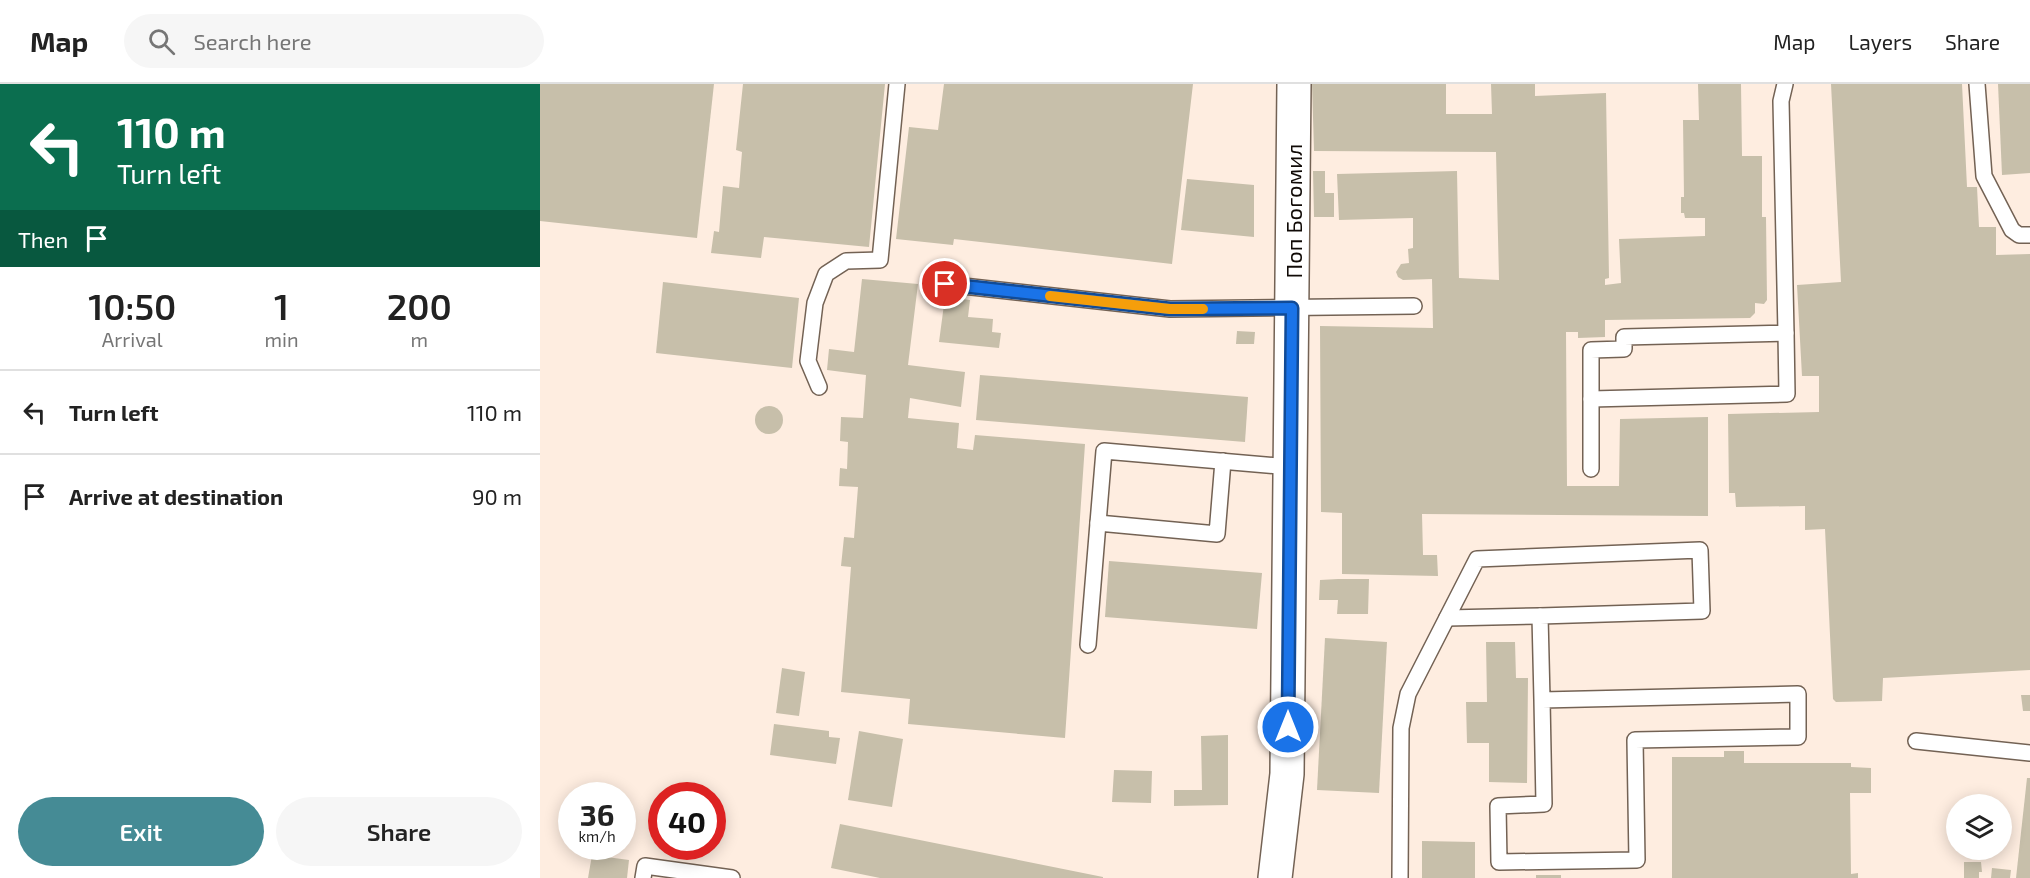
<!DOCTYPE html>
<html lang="en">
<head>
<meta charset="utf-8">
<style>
  :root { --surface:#fff; --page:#f6f6f6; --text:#222; --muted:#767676; --line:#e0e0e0; --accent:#458b95 }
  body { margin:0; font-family:"Exo 2",sans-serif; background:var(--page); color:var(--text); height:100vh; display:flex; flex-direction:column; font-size:22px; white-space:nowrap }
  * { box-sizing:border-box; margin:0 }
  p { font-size:20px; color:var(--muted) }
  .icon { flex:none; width:33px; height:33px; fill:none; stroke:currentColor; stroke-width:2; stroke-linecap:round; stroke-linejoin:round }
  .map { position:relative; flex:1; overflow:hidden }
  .sheet { display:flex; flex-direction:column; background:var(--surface); width:540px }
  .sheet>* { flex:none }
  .top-card { background:#0b6e4f; color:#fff; overflow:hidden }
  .fabs { position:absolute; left:1406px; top:710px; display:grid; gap:12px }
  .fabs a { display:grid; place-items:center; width:66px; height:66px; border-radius:50%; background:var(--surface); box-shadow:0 3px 15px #0003; font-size:30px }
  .speed { position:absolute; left:18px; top:698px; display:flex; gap:12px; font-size:30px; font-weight:700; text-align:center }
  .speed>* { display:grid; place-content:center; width:78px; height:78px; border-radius:50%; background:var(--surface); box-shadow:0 3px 15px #0003; line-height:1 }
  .speed small { font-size:15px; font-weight:400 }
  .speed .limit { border:9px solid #d22; background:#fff; color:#111 }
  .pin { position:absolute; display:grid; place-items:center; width:51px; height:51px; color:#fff; margin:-26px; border:3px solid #fff; border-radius:50%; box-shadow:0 2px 6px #0007 }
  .me { position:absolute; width:66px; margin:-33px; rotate:0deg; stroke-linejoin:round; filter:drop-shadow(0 0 4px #0008) }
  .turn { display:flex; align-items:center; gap:21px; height:126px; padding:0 18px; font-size:27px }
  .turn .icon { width:78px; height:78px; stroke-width:2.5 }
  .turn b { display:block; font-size:42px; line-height:51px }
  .then { display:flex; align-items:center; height:57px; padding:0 18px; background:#0003; gap:12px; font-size:22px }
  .eta { display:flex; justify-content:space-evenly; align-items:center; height:102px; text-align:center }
  .eta b { font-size:36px; font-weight:600; line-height:42px }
  .cta { display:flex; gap:12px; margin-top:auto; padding:12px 18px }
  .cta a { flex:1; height:69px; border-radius:36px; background:var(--accent); color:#fff; font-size:24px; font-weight:600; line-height:69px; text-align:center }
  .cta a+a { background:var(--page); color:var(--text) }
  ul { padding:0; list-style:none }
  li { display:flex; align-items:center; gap:18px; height:84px; padding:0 18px; border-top:2px solid var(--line) }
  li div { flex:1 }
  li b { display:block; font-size:22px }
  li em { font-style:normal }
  header { display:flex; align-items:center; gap:36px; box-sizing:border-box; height:84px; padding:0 30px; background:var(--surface); border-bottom:2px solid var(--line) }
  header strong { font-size:28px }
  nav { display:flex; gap:33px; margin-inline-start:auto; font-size:21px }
  .search { width:420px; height:54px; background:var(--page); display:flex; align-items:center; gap:15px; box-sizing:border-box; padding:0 21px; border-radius:33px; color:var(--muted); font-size:22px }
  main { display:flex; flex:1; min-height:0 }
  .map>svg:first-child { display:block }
  .building { fill:#c7bfaa }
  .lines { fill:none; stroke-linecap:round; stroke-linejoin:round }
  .lane-casing { stroke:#736254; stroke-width:18 }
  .secondary-casing { stroke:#736254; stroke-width:36 }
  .lane { stroke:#fff; stroke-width:15 }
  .secondary { stroke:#fff; stroke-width:33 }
  .route-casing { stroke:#114b97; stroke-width:15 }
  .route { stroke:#1a73e8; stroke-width:10 }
  .slow { stroke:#f59e0b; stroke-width:10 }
  .labels { text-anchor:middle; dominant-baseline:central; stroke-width:6; stroke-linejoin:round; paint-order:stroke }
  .street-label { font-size:22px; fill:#100a06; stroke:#fff }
</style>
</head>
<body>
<header>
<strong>Map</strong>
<div class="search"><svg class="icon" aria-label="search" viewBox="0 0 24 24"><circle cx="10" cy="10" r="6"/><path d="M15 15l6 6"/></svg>Search here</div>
<nav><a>Map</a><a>Layers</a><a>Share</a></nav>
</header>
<main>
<section class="sheet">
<div class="top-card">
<div class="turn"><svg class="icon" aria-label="left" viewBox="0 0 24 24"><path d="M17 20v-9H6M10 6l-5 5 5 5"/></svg><div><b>110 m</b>Turn left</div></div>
<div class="then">Then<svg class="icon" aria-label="arrive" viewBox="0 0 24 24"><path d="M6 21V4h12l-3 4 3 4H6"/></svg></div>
</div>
<div class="eta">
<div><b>10:50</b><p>Arrival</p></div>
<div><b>1</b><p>min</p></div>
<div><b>200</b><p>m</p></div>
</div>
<ul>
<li><svg class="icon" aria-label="left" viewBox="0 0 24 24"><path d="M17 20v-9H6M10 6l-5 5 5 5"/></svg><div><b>Turn left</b></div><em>110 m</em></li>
<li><svg class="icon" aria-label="arrive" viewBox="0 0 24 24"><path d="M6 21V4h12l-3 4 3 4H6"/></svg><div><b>Arrive at destination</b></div><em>90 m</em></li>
</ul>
<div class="cta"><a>Exit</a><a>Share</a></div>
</section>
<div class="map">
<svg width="1490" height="794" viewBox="0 0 1490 794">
  <rect width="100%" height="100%" fill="#feede0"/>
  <g class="building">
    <path d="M 0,0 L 174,0 L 157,154 L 0,137 Z"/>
    <path d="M 203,0 L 345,0 L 329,163 L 224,153 L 221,174 L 171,169 L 174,147 L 179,148 L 183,102 L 199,104 L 202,68 L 196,66 Z"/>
    <path d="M 404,0 L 653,0 L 632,180 L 414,155 L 413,161 L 356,155 L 369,43 L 398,46 Z"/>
    <path d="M 772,0 L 906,0 L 906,30 L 952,30 L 951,0 L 995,0 L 995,12 L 1066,9 L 1069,194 L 1065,195 L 1065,201 L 1081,199 L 1079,155 L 1165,152 L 1165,134 L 1145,134 L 1144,129 L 1141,129 L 1141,113 L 1144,113 L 1143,36 L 1159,36 L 1158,0 L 1201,0 L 1202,72 L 1222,72 L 1222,133 L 1226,133 L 1227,216 L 1224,220 L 1215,219 L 1215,229 L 1210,234 L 1065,236 L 1065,253 L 1038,254 L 1038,248 L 1026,248 L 1027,402 L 1079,402 L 1080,335 L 1168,333 L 1168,432 L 882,430 L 883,471 L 897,471 L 898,492 L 802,490 L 802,429 L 781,428 L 780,242 L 893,244 L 892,195 L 863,196 L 858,193 L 856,188 L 861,180 L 869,179 L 868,165 L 873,164 L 873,134 L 799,136 L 797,90 L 917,87 L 919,194 L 959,196 L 956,68 L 774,67 Z"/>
    <path d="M 1291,0 L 1422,0 L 1427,103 L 1437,103 L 1439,143 L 1456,143 L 1456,171 L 1490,170 L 1490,586 L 1343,594 L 1342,617 L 1296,618 L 1293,615 L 1285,445 L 1265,446 L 1265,422 L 1196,423 L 1195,409 L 1189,409 L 1188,330 L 1279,328 L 1279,292 L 1262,292 L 1257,201 L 1301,198 Z"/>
    <path d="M 1458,0 L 1490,0 L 1490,89 L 1462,91 Z"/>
    <path d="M 773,87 L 785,87 L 785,109 L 794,109 L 794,133 L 774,133 Z"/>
    <path d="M 647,95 L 714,101 L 714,153 L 641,146 Z"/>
    <path d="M 322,195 L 378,200 L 368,281 L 425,288 L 421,323 L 370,314 L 368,334 L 419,339 L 417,364 L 433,366 L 435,351 L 545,360 L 525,654 L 368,640 L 370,615 L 301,608 L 311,483 L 301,482 L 304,453 L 314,454 L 318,403 L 299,402 L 300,384 L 307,385 L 308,358 L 300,357 L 301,333 L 323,334 L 326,291 L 287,286 L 289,265 L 314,268 Z"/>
    <path d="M 123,198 L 259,214 L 252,284 L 116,269 Z"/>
    <path d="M 405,213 L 430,216 L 428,233 L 453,235 L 452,248 L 461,249 L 459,264 L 399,258 Z"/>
    <path d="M 697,247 L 715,248 L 714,260 L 696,260 Z"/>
    <path d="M 440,291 L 708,313 L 705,358 L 436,336 Z"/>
    <circle cx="229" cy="336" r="14"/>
    <path d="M 569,477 L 722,489 L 717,545 L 565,533 Z"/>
    <path d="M 798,495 L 829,495 L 828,530 L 797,530 L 798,516 L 779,516 L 780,496 Z"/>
    <path d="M 785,554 L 847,558 L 839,709 L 777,706 Z"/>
    <path d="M 946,558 L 975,558 L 976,594 L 988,594 L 987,699 L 949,698 L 949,659 L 927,659 L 926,618 L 947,618 Z"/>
    <path d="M 242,584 L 265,588 L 259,632 L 236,629 Z"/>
    <path d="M 1481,611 L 1490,611 L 1490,627 L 1483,627 Z"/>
    <path d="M 234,640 L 289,647 L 289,653 L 300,654 L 296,680 L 230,671 Z"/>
    <path d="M 319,647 L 363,655 L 352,723 L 308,716 Z"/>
    <path d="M 688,651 L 688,721 L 634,722 L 634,706 L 662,706 L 661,652 Z"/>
    <path d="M 1184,667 L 1204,667 L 1204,679 L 1311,679 L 1311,683 L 1331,684 L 1331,709 L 1310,709 L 1311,790 L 1318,789 L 1318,794 L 1132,794 L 1132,673 L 1184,673 Z"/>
    <path d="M 574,686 L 612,687 L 611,719 L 572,718 Z"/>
    <path d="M 1487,694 L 1490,694 L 1490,794 L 1476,794 Z"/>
    <path d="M 300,740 L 563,793 L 563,794 L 340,794 L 291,784 Z"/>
    <path d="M 882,757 L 935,758 L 935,794 L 882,794 Z"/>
    <path d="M 52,771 L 89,776 L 87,794 L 48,794 Z"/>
    <path d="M 1424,778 L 1441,778 L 1442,788 L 1439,788 L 1439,794 L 1424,794 Z"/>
    <path d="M 1452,784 L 1471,786 L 1470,794 L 1451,794 Z"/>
    <rect x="996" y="791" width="25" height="3"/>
  </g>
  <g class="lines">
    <defs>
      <g id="lane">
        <path d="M 1437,0 L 1444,92 L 1472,146 L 1479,151 L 1490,151"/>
        <path d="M 405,200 L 630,225 L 874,222"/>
        <path d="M 279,303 L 268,277 L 275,219 L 286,190 L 306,177 L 340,176 L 357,0"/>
        <path d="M 1051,315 L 1247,310 L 1246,249"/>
        <path d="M 1051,385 L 1051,266 L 1084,265 L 1084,253 L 1246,249 L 1241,17 L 1245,0"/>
        <path d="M 558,439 L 564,367 L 750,383"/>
        <path d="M 907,534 L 1000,532"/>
        <path d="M 548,561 L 558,439 L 677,450 L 683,377"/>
        <path d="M 1376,657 L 1490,669"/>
        <path d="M 103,794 L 105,782 L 192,794"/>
        <path d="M 860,794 L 861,644 L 868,610 L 937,475 L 1160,466 L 1162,527 L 1000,532 L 1002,616 L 1258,610 L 1258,653 L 1095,656 L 1097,776 L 959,778 L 958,722 L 1004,720 L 1002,616"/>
      </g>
      <path id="secondary" d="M 735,794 L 747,690 L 754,0"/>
    </defs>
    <use href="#lane" class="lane-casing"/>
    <use href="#secondary" class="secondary-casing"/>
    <use href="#lane" class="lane"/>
    <use href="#secondary" class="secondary"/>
  </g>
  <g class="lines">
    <defs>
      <path id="route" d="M 405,200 L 630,225 L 752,224 L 748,643"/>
    </defs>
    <use href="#route" class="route-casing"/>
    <use href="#route" class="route"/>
    <path class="slow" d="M 510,212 L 630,225 L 663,225"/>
  </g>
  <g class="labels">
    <g class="street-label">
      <text transform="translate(753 127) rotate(-90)">Поп Богомил</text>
    </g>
  </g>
</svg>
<div class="fabs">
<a><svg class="icon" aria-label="layers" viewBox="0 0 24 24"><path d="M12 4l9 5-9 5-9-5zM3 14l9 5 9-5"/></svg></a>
</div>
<div class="speed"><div>36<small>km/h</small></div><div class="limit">40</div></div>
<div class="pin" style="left:405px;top:200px;background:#d93025"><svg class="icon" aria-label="arrive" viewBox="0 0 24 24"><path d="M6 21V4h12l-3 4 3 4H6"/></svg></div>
<svg class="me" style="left:748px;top:643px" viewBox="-20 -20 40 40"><circle r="17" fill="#1a73e8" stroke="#fff" stroke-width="3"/><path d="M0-11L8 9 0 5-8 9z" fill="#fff"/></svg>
</div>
</main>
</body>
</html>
